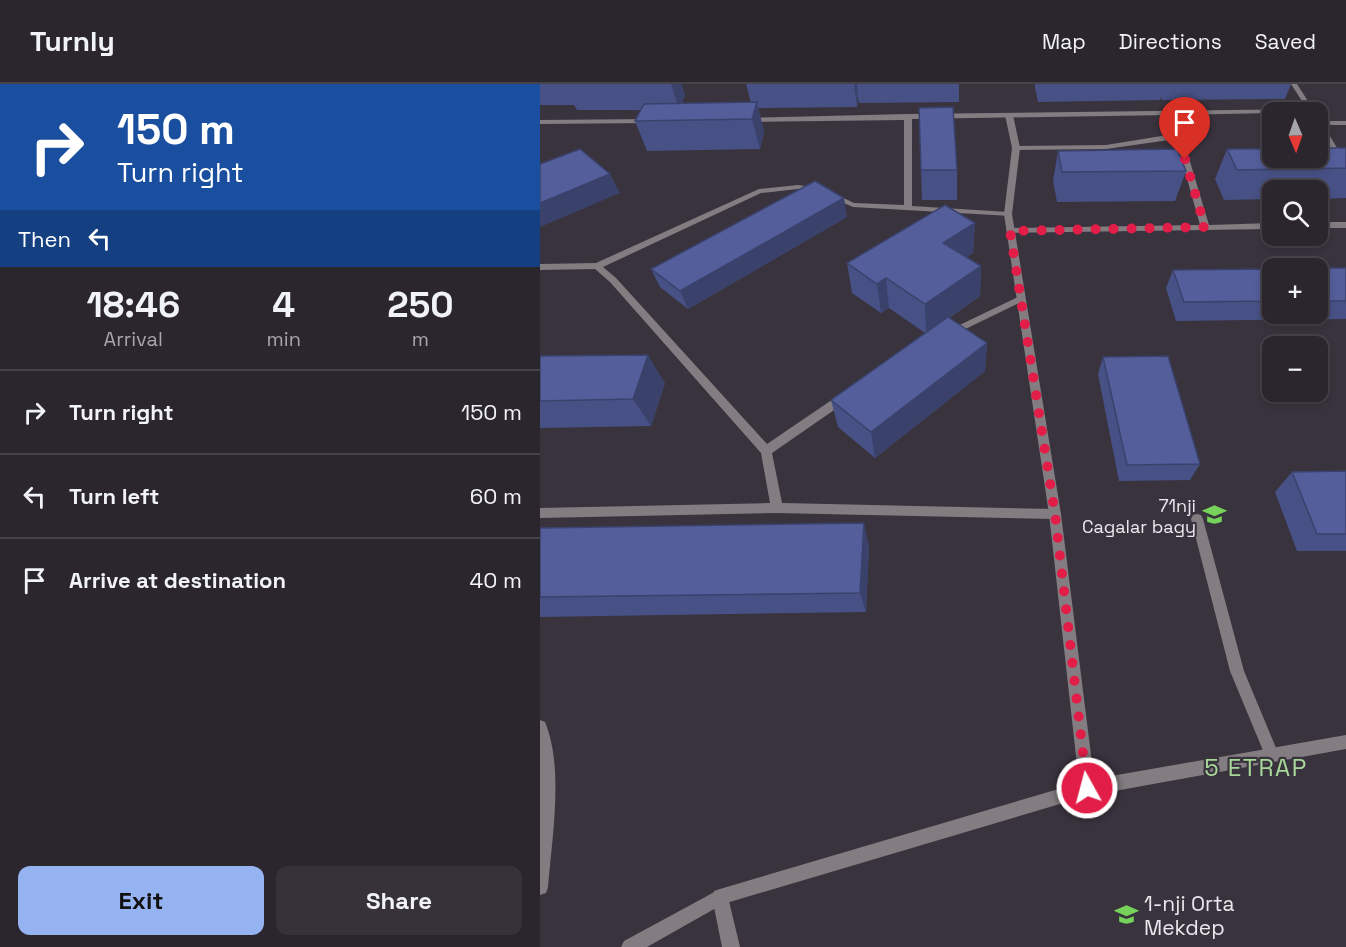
<!DOCTYPE html>
<html lang="en">
<head>
<meta charset="utf-8">
<style>
  :root { --surface:#2b262e; --page:#37323a; --text:#f1f3f6; --muted:#a6a5aa; --line:#47434a; --accent:#95b2f1 }
  body { margin:0; font-family:"Space Grotesk",sans-serif; background:var(--page); color:var(--text); height:100vh; display:flex; flex-direction:column; font-size:22px; white-space:nowrap }
  * { box-sizing:border-box; margin:0 }
  p { font-size:20px; color:var(--muted) }
  .icon { flex:none; width:33px; height:33px; fill:none; stroke:currentColor; stroke-width:2; stroke-linecap:round; stroke-linejoin:round }
  .map { position:relative; flex:1; overflow:hidden }
  .side { display:flex; flex-direction:column; background:var(--surface); width:540px }
  .side>* { flex:none }
  .top-card { background:#1a4fa0; color:#fff; overflow:hidden }
  .needle { width:39px; rotate:178deg }
  .controls { position:absolute; left:722px; top:18px; display:grid; gap:12px }
  .controls a { display:grid; place-items:center; width:66px; height:66px; border-radius:12px; background:var(--surface); box-shadow:0 3px 9px #0003,0 0 0 2px var(--line); font-size:30px }
  .pin { position:absolute; display:grid; place-items:center; width:51px; height:51px; color:#fff; margin:-62px -26px; border-radius:50% 50% 50% 0; rotate:-45deg; box-shadow:0 0 6px #0007 }
  .pin .icon { rotate:45deg }
  .me { position:absolute; width:66px; margin:-33px; rotate:353deg; stroke-linejoin:round; filter:drop-shadow(0 0 4px #0008) }
  .turn { display:flex; align-items:center; gap:21px; height:126px; padding:0 18px; font-size:27px }
  .turn .icon { width:78px; height:78px; stroke-width:2.5 }
  .turn b { display:block; font-size:42px; line-height:51px }
  .then { display:flex; align-items:center; height:57px; padding:0 18px; background:#0003; gap:12px; font-size:22px }
  .eta { display:flex; justify-content:space-evenly; align-items:center; height:102px; text-align:center }
  .eta b { font-size:36px; font-weight:600; line-height:42px }
  .primary-button { display:flex; gap:12px; margin-top:auto; padding:12px 18px }
  .primary-button a { flex:1; height:69px; border-radius:12px; background:var(--accent); color:#111; font-size:24px; font-weight:600; line-height:69px; text-align:center }
  .primary-button a+a { background:var(--page); color:var(--text) }
  ul { padding:0; list-style:none }
  li { display:flex; align-items:center; gap:18px; height:84px; padding:0 18px; border-top:2px solid var(--line) }
  li div { flex:1 }
  li b { display:block; font-size:22px }
  li em { font-style:normal }
  header { display:flex; align-items:center; gap:36px; box-sizing:border-box; height:84px; padding:0 30px; background:var(--surface); border-bottom:2px solid var(--line) }
  header strong { font-size:28px }
  nav { display:flex; gap:33px; margin-inline-start:auto; font-size:21px }
  main { display:flex; flex:1; min-height:0 }
  .map>svg:first-child { display:block }
  .lines { fill:none; stroke-linecap:round; stroke-linejoin:round }
  .lane { fill:#837d81; fill-rule:evenodd }
  .street { fill:#837d81; fill-rule:evenodd }
  .wall { fill:#475185 }
  .shaded-wall { fill:#3a426c }
  .building { fill:#535e9b; stroke:#3a426c; stroke-width:1.5 }
  .route { stroke:#e11d48; stroke-width:10; stroke-dasharray:0 18 }
  .labels { text-anchor:middle; dominant-baseline:central; stroke-width:4.5; stroke-linejoin:round; paint-order:stroke }
  .poi-label { font-size:18px; fill:#ebe7ee; stroke:#39333e; text-anchor:end }
  .near-poi-label { font-size:21px; fill:#ebe7ee; stroke:#39333e; text-anchor:start }
  .near-neighbourhood-label { font-size:24px; letter-spacing:1.5px; fill:#a7d899; stroke:#39333e }
</style>
</head>
<body>
<header>
<strong>Turnly</strong>
<nav><a>Map</a><a>Directions</a><a>Saved</a></nav>
</header>
<main>
<section class="side">
<div class="top-card">
<div class="turn"><svg class="icon" aria-label="right" viewBox="0 0 24 24"><path d="M7 20v-9h11M14 6l5 5-5 5"/></svg><div><b>150 m</b>Turn right</div></div>
<div class="then">Then<svg class="icon" aria-label="left" viewBox="0 0 24 24"><path d="M17 20v-9H6M10 6l-5 5 5 5"/></svg></div>
</div>
<div class="eta">
<div><b>18:46</b><p>Arrival</p></div>
<div><b>4</b><p>min</p></div>
<div><b>250</b><p>m</p></div>
</div>
<ul>
<li><svg class="icon" aria-label="right" viewBox="0 0 24 24"><path d="M7 20v-9h11M14 6l5 5-5 5"/></svg><div><b>Turn right</b></div><em>150 m</em></li>
<li><svg class="icon" aria-label="left" viewBox="0 0 24 24"><path d="M17 20v-9H6M10 6l-5 5 5 5"/></svg><div><b>Turn left</b></div><em>60 m</em></li>
<li><svg class="icon" aria-label="arrive" viewBox="0 0 24 24"><path d="M6 21V4h12l-3 4 3 4H6"/></svg><div><b>Arrive at destination</b></div><em>40 m</em></li>
</ul>
<div class="primary-button"><a>Exit</a><a>Share</a></div>
</section>
<div class="map">
<svg width="806" height="863" viewBox="0 0 806 863">
  <rect width="100%" height="100%" fill="#39333e"/>
  <g class="lines">
    <g class="lane">
      <path d="M 771,25 L 775,27 L 773,28 L 636,31 L 669,141 L 732,139 L 732,145 L 467,149 L 467,145 L 470,144 L 660,141 L 636,55 L 566,65 L 476,66 L 472,64 L 476,62 L 566,61 L 634,50 L 629,31 L 372,35 L 372,122 L 468,128 L 472,130 L 471,132 L 313,123 L 280,109 L 258,105 L 221,109 L 63,183 L 76,194 L 227,360 L 302,309 L 310,309 L 311,312 L 310,315 L 232,369 L 242,419 L 515,425 L 519,426 L 521,430 L 519,434 L 515,435 L 237,429 L 0,434 L 0,424 L 230,419 L 221,369 L 70,198 L 55,185 L 0,186 L 0,180 L 56,179 L 219,105 L 258,101 L 285,105 L 314,119 L 364,121 L 364,36 L 205,38 L 202,38 L 202,34 L 368,30 Z"/>
      <path d="M 113,35 L 114,37 L 110,39 L 0,40 L 0,36 Z"/>
      <path d="M 777,37 L 806,37 L 806,41 L 778,41 Z"/>
      <rect x="777" y="138" width="29" height="6"/>
      <path d="M 480,212 L 483,213 L 483,217 L 411,252 L 408,253 L 403,250 L 405,248 Z"/>
      <path d="M 657,430 L 661,431 L 663,435 L 704,587 L 739,671 L 737,676 L 732,678 L 727,676 L 690,587 L 651,435 L 653,431 Z"/>
      <path d="M 0,636 L 5,638 C 24,683 12,754 8,803 L 6,809 L 0,811 Z"/>
      <path d="M 180,805 L 186,807 L 188,813 L 200,863 L 182,863 L 172,813 L 174,807 Z"/>
    </g>
    <g class="street">
      <path d="M 751,0 L 757,0 L 775,28 L 769,28 Z"/>
      <path d="M 469,29 L 473,31 L 480,64 L 472,130 L 521,430 L 554,695 L 806,651 L 806,665 L 547,712 L 183,820 L 107,863 L 81,863 L 84,857 L 180,805 L 539,699 L 509,430 L 464,130 L 472,64 L 465,31 Z"/>
      <path d="M 777,35 L 781,37 L 806,79 L 806,87 L 802,85 L 777,43 Z"/>
    </g>
  </g>
  <g class="wall">
    <path d="M 0,0 L 141,0 L 145,11 L 142,19 L 211,19 L 206,0 L 419,0 L 419,18 L 319,19 L 318,13 L 317,23 L 218,24 L 224,48 L 220,65 L 107,67 L 95,37 L 101,26 L 37,26 L 34,21 L 0,21 Z"/>
    <path d="M 495,0 L 751,0 L 745,15 L 622,16 L 621,13 L 620,16 L 498,18 L 495,3 Z"/>
    <path d="M 379,24 L 417,86 L 417,116 L 382,116 Z"/>
    <path d="M 806,64 L 806,114 L 777,115 L 777,106 L 732,106 L 732,115 L 684,116 L 675,95 L 687,65 Z"/>
    <path d="M 518,67 L 646,87 L 635,117 L 517,118 L 513,97 Z"/>
    <path d="M 307,133 L 148,225 L 120,203 L 111,185 Z"/>
    <path d="M 435,139 L 433,169 L 427,173 L 441,182 L 440,212 L 409,234 L 447,259 L 445,287 L 335,374 L 298,343 L 291,316 L 385,249 L 349,224 L 341,229 L 312,209 L 307,179 Z"/>
    <path d="M 777,184 L 806,184 L 806,235 L 636,237 L 626,204 L 633,186 L 732,185 L 732,230 L 777,230 Z"/>
    <path d="M 0,272 L 125,299 L 111,342 L 0,344 Z"/>
    <path d="M 563,273 L 660,380 L 650,396 L 579,397 L 558,290 Z"/>
    <path d="M 806,387 L 806,467 L 757,467 L 735,408 L 752,388 Z"/>
    <path d="M 0,444 L 329,462 L 326,528 L 0,533 Z"/>
  </g>
  <g class="shaded-wall">
    <path d="M 131,0 L 141,0 L 145,11 L 139,25 Z"/>
    <path d="M 314,0 L 317,0 L 318,13 L 317,23 Z"/>
    <path d="M 217,18 L 224,48 L 220,65 L 212,35 Z"/>
    <path d="M 70,90 L 80,109 L 0,143 L 0,119 Z"/>
    <path d="M 304,114 L 307,133 L 148,225 L 140,207 Z"/>
    <path d="M 435,139 L 433,169 L 403,189 L 403,159 Z"/>
    <path d="M 441,182 L 440,212 L 386,249 L 385,220 Z"/>
    <path d="M 346,194 L 349,224 L 341,229 L 337,200 Z"/>
    <path d="M 447,259 L 445,287 L 335,374 L 331,348 Z"/>
    <path d="M 108,271 L 125,299 L 111,342 L 93,315 Z"/>
    <path d="M 324,439 L 329,462 L 326,528 L 320,509 Z"/>
  </g>
  <g class="building">
    <path d="M 217,18 L 212,35 L 95,37 L 104,20 Z"/>
    <path d="M 413,23 L 417,86 L 381,86 L 379,24 Z"/>
    <path d="M 777,64 L 806,64 L 806,84 L 697,86 L 687,65 L 732,65 L 732,74 L 777,74 Z"/>
    <path d="M 40,65 L 70,90 L 0,119 L 0,80 Z"/>
    <path d="M 637,65 L 646,87 L 522,88 L 518,67 Z"/>
    <path d="M 275,97 L 304,114 L 140,207 L 111,185 Z"/>
    <path d="M 405,121 L 435,139 L 403,159 L 441,182 L 385,220 L 346,194 L 337,200 L 307,179 Z"/>
    <path d="M 767,184 L 806,184 L 806,217 L 777,217 L 777,184 Z"/>
    <path d="M 732,185 L 732,217 L 644,218 L 633,186 Z"/>
    <path d="M 408,233 L 447,259 L 331,348 L 291,316 Z"/>
    <path d="M 108,271 L 93,315 L 0,317 L 0,272 Z"/>
    <path d="M 628,272 L 660,380 L 587,381 L 563,273 Z"/>
    <path d="M 806,387 L 806,450 L 777,450 L 752,388 Z"/>
    <path d="M 324,439 L 320,509 L 0,513 L 0,444 Z"/>
  </g>
  <g class="lines">
    <path class="route" d="M 547,704 L 515,430 L 470,147 L 665,143 L 645,75"/>
  </g>
  <defs>
    <symbol id="school-bare" viewBox="-9 -9 18 18"><path d="M0-5L7-2L0 1L-7-2ZM-4 1L0 2.5L4 1V4Q0 6-4 4Z" fill="#76d25a" stroke="#39333e" stroke-width="2.5" paint-order="stroke"/></symbol>
  </defs>
  <g fill-rule="evenodd">
    <use href="#school-bare" x="658" y="414" width="33" height="33"/>
    <use href="#school-bare" x="570" y="814" width="33" height="33"/>
  </g>
  <g class="labels">
    <g class="poi-label">
      <text x="656" y="421">71nji<tspan x="656" dy="21">Cagalar bagy</tspan></text>
    </g>
    <g class="near-poi-label">
      <text x="604" y="819">1-nji Orta<tspan x="604" dy="24">Mekdep</tspan></text>
    </g>
    <g class="near-neighbourhood-label">
      <text x="716" y="683">5 ETRAP</text>
    </g>
  </g>
</svg>
<div class="controls">
<a><svg class="needle" viewBox="-14 -14 28 28"><path d="M0-13l5 13h-10z" fill="#e53935"/><path d="M0 13l5-13h-10z" fill="#a6a5aa"/></svg></a>
<a><svg class="icon" aria-label="search" viewBox="0 0 24 24"><circle cx="10" cy="10" r="6"/><path d="M15 15l6 6"/></svg></a>
<a>+</a>
<a>−</a>
</div>
<div class="pin" style="left:645px;top:75px;background:#d93025"><svg class="icon" aria-label="arrive" viewBox="0 0 24 24"><path d="M6 21V4h12l-3 4 3 4H6"/></svg></div>
<svg class="me" style="left:547px;top:704px" viewBox="-20 -20 40 40"><circle r="17" fill="#e11d48" stroke="#fff" stroke-width="3"/><path d="M0-11L8 9 0 5-8 9z" fill="#fff"/></svg>
</div>
</main>
</body>
</html>
